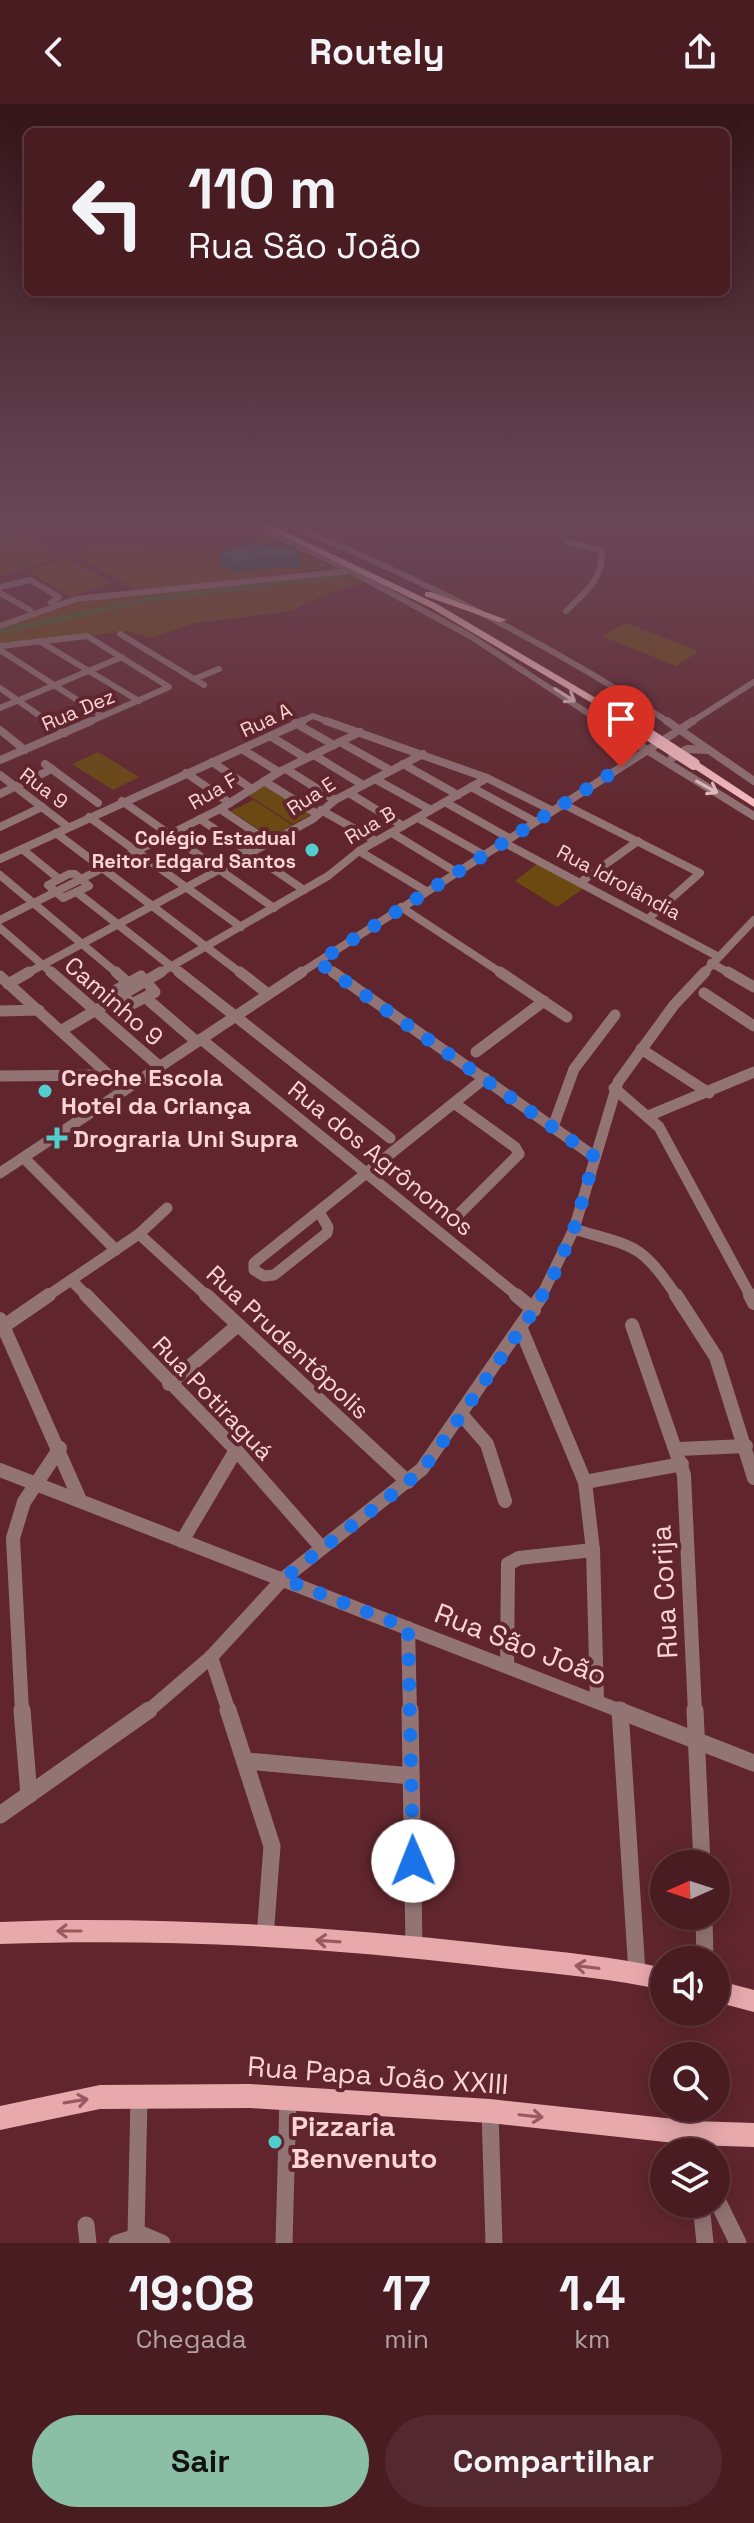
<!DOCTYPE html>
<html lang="pt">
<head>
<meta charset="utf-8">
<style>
  :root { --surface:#491c22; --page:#53292f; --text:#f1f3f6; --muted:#b1a1a5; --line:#613a40; --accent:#8abfa5 }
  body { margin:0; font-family:"Space Grotesk",sans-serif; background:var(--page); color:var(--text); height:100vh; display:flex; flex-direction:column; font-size:30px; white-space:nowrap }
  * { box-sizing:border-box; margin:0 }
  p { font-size:26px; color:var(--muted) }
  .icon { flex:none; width:44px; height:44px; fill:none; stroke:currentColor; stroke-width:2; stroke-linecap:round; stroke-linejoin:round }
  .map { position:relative; height:2139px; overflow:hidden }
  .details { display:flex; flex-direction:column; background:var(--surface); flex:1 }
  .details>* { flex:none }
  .guide { position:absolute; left:24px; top:24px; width:706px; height:168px; border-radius:12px; box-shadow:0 4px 20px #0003,0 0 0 2px var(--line); background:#491c22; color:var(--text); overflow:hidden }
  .needle { width:52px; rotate:267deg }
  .controls { position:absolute; left:650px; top:1746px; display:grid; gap:16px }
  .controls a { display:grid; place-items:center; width:80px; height:80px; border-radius:50%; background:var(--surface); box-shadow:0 4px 20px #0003,0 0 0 2px var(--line); font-size:40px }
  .pin { position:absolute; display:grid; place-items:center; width:68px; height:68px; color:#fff; margin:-82px -34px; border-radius:50% 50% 50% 0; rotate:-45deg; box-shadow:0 0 8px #0007 }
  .pin .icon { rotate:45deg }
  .me { position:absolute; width:88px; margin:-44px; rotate:359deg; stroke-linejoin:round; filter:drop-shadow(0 0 6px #0008) }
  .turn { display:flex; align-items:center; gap:28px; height:168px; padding:0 32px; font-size:36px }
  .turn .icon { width:104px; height:104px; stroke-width:2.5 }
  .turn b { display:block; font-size:56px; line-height:68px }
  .eta { display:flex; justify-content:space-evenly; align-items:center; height:136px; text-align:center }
  .eta b { font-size:48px; font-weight:800; line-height:56px }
  .button { display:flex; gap:16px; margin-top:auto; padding:16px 32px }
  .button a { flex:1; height:92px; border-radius:48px; background:var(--accent); color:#111; font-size:32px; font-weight:800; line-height:92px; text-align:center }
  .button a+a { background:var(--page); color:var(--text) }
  header { display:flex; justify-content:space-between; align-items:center; height:104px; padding:0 32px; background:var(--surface); font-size:36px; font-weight:800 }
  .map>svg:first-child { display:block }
  .green { fill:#6b4910 }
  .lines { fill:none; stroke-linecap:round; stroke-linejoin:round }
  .canal { stroke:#3c6821; stroke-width:5 }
  .minor-far4 { stroke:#937475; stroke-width:6 }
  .minor-far3 { stroke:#937475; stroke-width:8 }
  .minor-far2 { stroke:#937475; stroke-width:11 }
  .minor-far1 { stroke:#937475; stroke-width:14 }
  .minor { stroke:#937475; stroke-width:17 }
  .major { fill:#e7a9ac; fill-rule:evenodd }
  .highway { fill:#ffc3c6; fill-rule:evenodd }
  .highway-bridge-far1 { stroke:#ffc3c6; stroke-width:9 }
  .highway-bridge { stroke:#ffc3c6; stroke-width:12 }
  .wall { fill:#0a6667 }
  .shaded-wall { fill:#085354 }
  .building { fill:#0c7778; stroke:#085354; stroke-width:2 }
  .oneway { stroke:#ebc6c7 }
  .oneway2 { stroke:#975a60 }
  .route { stroke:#1a73e8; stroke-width:14; stroke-dasharray:0 25.2 }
  .poi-dot { fill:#52cdcd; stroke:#61262d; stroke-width:3 }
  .labels { text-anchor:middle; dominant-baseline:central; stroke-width:8; stroke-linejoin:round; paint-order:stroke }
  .far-street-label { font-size:20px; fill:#fad4d6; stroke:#61262d }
  .far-poi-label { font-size:20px; font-weight:bold; fill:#fad4d6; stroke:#61262d; text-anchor:end }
  .street-label { font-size:24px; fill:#fad4d6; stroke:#61262d }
  .poi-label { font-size:24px; font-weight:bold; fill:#fad4d6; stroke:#61262d; text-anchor:start }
  .near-street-label { font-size:28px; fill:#fad4d6; stroke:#61262d }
  .near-poi-label { font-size:28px; font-weight:bold; fill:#fad4d6; stroke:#61262d; text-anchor:start }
</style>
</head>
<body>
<header><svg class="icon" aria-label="back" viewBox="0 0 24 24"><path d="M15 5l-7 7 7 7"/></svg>Routely<svg class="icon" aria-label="share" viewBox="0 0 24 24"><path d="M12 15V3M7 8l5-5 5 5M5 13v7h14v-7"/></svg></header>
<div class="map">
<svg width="754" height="2139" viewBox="0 0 754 2139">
  <rect width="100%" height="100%" fill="#61262d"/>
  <g class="green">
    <path d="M 0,421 L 55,445 L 47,449 L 50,456 L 0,473 Z"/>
    <path d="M 260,432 L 331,462 L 273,473 L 139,487 L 71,450 L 101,439 L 186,447 L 256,448 Z"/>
    <path d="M 66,454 L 111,478 L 70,493 L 27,467 Z"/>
    <path d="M 337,460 L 369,477 L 326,490 L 291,507 L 195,519 L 150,534 L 127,527 L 0,542 L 0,522 L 60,500 L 325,468 Z"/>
    <path d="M 626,519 L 699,547 L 676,562 L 602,532 Z"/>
    <path d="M 98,648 L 139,673 L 113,686 L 72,660 Z"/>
    <path d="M 265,682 L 310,711 L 293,720 L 248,691 Z"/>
    <path d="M 254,696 L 292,721 L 270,733 L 231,707 Z"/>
    <path d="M 538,759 L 583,785 L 557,803 L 515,777 Z"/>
  </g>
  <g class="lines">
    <path class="canal" d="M 0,528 L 149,495 L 353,471"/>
    <g class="minor-far4">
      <path d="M 250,421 L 338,460 L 470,532 L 603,619"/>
      <path d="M 291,421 C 423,476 550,540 670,619"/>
      <path d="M 561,431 L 568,421"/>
      <path d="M 0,483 L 30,476 L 59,493 L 51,499"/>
      <path d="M 0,489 L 30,506"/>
      <path d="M 566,507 C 585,489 603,475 602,447 L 567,438"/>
      <path d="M 0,522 L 76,495 L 349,467"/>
      <path d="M 120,530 L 204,581"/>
      <path d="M 39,537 L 139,597"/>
      <path d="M 0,542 L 87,532 L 169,583 L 87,619"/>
      <path d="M 0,546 L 102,612"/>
      <path d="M 194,575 L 219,565"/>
      <path d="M 0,584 L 50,619"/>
      <path d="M 0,604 L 122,553"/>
      <path d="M 298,619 L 313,612 L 332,619"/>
      <path d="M 690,619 L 754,578"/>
    </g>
    <g class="minor-far3">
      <path d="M 47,617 L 65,629"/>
      <path d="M 326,617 L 487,674 L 551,706"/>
      <path d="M 600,617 L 754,712"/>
      <path d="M 667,617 L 754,677"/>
      <path d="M 295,619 L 334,641"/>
      <path d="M 0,626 L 25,646"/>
      <path d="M 270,632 L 306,654"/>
      <path d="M 340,638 L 390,666"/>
      <path d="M 242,645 L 279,668"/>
      <path d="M 314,651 L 363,681"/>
      <path d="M 672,654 L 687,645 L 707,646"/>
      <path d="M 0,656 L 91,617"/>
      <path d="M 212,658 L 252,685"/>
      <path d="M 45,660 L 98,699"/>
      <path d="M 403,660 L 458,691"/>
      <path d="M 286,665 L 335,696"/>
      <path d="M 186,669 L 230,699"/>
      <path d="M 0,671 L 68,723"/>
      <path d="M 375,675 L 431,706"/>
      <path d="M 264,677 L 317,710"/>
      <path d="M 471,683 L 534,717"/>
      <path d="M 349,689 L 403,722"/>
      <path d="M 0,690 L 52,665"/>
      <path d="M 122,697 L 274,804"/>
      <path d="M 445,698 L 509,734"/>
      <path d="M 561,699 L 700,769 L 649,814"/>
      <path d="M 220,705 L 269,738"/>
      <path d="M 321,706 L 376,737"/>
      <path d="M 89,713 L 241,823"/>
      <path d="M 418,714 L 482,750"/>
      <path d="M 200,715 L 304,786"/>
      <path d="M 0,723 L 42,703"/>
      <path d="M 56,729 L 242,870"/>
      <path d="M 392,729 L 456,768"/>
      <path d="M 503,738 L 717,852"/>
      <path d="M 22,745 L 59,775"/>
      <path d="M 359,747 L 426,787"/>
      <path d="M 0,755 L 303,617"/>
      <path d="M 69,770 L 75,770 L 89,782 L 63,794 L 48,781 Z"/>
      <path d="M 0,771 L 118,870"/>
      <path d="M 581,778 L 638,737"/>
      <path d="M 79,790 L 181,870"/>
      <path d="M 401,803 L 503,870"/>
      <path d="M 0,816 L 220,705 L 279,668 L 360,628"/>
      <path d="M 0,824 L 53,870"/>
      <path d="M 318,858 L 336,870"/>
      <path d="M 711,859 L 731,870"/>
      <path d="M 26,870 L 313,715 L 335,696 L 423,650"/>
      <path d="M 158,870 L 328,772 L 359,747 L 487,674"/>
      <path d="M 299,870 L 693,617"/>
      <path d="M 703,870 L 754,816"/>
    </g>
    <g class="minor-far2">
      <path d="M 51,868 L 159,962"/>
      <path d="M 116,868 L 127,878"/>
      <path d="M 179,868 L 390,1034"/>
      <path d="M 240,868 L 268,890"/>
      <path d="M 333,868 L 595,1053"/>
      <path d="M 500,868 L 567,913"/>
      <path d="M 728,868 L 754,883"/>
      <path d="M 0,872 L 109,971 L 113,980"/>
      <path d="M 141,872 L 155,888 L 132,900 L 116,886 Z"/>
      <path d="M 8,880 L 29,868"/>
      <path d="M 704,889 L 754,922"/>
      <path d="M 146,894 L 197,938"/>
      <path d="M 0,907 L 39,906"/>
      <path d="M 62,926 L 161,868"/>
      <path d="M 201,935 L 519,1193"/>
      <path d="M 641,945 L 709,989"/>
      <path d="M 476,948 L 544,897"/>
      <path d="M 0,972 L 109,971 L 136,977"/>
      <path d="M 614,984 L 659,1023 L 751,1193"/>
      <path d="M 648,1012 L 754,968"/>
      <path d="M 553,1023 L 574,965 L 615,911"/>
      <path d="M 24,1054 L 116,1146"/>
      <path d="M 0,1069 L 302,868"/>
      <path d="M 319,1108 L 328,1123 L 327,1129 L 274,1171 L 264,1172 L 254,1166 L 254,1159 L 485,974"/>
      <path d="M 453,1116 L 519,1050 L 515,1043 L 454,999"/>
      <path d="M 574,1125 C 634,1143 642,1139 677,1193"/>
      <path d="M 139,1130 L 208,1193"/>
      <path d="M 72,1177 L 88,1193"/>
      <path d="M 46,1193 L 139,1130 L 167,1104"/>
      <path d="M 541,1193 L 574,1125 L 618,978 L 674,901 L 705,868"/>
    </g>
    <g class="minor-far1">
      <path d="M 86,1191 L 236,1346 L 321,1443"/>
      <path d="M 206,1191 L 408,1378"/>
      <path d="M 516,1191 L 534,1206"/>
      <path d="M 676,1191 L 716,1253 L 754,1374"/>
      <path d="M 750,1191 L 754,1199"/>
      <path d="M 0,1215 L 80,1396"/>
      <path d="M 632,1221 L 684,1371 L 695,1608"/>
      <path d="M 4,1222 L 49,1191"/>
      <path d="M 521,1225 L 585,1378 L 593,1446 L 597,1596"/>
      <path d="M 169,1280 L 238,1221"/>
      <path d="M 461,1310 L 487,1340 L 505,1397"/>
      <path d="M 678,1345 L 746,1342"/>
      <path d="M 0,1366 L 623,1608"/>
      <path d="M 585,1378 L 682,1360"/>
      <path d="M 182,1437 L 236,1346"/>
      <path d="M 408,1524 L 410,1608"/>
      <path d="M 211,1553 L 229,1608"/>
      <path d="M 507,1562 L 508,1460 L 519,1454 L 593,1446"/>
      <path d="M 22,1608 L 13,1434 L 24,1398 L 60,1344"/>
      <path d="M 147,1608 L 211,1553 L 283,1475 L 422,1365 L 542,1191"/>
    </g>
    <g class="minor">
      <path d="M 22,1606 L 29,1691"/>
      <path d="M 228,1606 L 272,1742 L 265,1833"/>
      <path d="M 410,1606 L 414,1842"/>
      <path d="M 618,1606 L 754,1659"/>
      <path d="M 620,1606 L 637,1869"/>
      <path d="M 695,1606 L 702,1760"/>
      <path d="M 247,1657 L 411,1672"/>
      <path d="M 0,1711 L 149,1606"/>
      <path d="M 704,1812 L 705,1856"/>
      <path d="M 490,2008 L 494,2139"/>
      <path d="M 716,2094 L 738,2139"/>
      <path d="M 701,2100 L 705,2139"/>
      <path d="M 86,2121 L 88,2139"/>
      <path d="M 136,2132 L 139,1993"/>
      <path d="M 117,2139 L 143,2131 L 162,2139"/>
      <path d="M 284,2139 L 288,1994"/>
    </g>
    <g class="major">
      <path d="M 62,1816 C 205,1815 346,1824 488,1840 C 547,1847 606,1851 664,1864 L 664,1886 C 605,1873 544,1869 484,1862 C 323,1843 162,1834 0,1840 L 0,1818 Z"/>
      <path d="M 716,1876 L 754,1886 L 754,1908 L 716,1898 Z"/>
      <path d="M 250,1980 L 490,1995 L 693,2017 L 754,2019 L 754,2043 L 693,2041 L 490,2019 L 250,2004 L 100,2005 L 0,2026 L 0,2002 L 100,1981 Z"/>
    </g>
    <g class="highway">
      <path d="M 260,421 L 271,421 L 437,500 L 628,613 L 619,615 L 431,504 Z"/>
      <path d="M 425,488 L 431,488 L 507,516 L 499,518 L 425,492 Z"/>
      <path d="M 690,658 L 698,658 L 754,695 L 754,703 L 690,662 Z"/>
    </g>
    <path class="highway-bridge-far1" d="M 623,613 L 631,619"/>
    <path class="highway-bridge" d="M 628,617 L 694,660"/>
  </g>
  <path class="wall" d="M 220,448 L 300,453 L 301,463 L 273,463 L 234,469 L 232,463 L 223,464 Z"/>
  <g class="shaded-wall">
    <path d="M 52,421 L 66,421 L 53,426 Z"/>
    <path d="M 272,453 L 273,463 L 234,469 L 233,459 Z"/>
  </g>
  <path class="building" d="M 248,440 L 294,443 L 300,453 L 272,453 L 233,459 L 231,454 L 222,454 L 220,448 Z"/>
  <defs><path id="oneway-shaft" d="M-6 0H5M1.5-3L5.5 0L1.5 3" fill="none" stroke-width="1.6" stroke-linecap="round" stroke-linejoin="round" transform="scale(2)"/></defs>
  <g class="oneway">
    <use href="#oneway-shaft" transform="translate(565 591) rotate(32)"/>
    <use href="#oneway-shaft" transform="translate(707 683) rotate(29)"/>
  </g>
  <g class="oneway2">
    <use href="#oneway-shaft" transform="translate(69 1827) rotate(180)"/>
    <use href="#oneway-shaft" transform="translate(328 1837) rotate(-176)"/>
    <use href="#oneway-shaft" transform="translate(587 1863) rotate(-173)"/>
    <use href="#oneway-shaft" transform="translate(76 1997) rotate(-9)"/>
    <use href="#oneway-shaft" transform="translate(531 2012) rotate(6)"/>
  </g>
  <linearGradient id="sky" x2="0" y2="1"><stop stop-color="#351519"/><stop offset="0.58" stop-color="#6a4757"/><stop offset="1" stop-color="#6a4757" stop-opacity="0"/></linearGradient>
  <rect width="754" height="721" fill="url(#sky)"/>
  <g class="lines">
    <path class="route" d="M 413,1757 L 408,1524 L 283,1475 L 408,1378 L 430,1356 L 534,1206 L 553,1172 L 574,1125 L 595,1053 L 318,858 L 621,663"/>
  </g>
  <g class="poi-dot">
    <circle cx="312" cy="746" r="8"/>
    <circle cx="45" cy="987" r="8"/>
    <path d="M53 1022h8v8h8v8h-8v8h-8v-8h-8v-8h8z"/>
    <circle cx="275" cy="2038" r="8"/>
  </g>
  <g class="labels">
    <g class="far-street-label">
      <text transform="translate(78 606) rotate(-23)">Rua Dez</text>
      <text transform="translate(266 616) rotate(-25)">Rua A</text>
      <text transform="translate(44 684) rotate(37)">Rua 9</text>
      <text transform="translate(213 687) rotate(-30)">Rua F</text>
      <text transform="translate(311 692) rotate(-33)">Rua E</text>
      <text transform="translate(370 721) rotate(-31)">Rua B</text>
      <text transform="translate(619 778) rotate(28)">Rua Idrolândia</text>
    </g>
    <g class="far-poi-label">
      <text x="296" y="734">Colégio Estadual<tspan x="296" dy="23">Reitor Edgard Santos</tspan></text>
    </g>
    <g class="street-label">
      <text transform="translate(114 897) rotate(41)">Caminho 9</text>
      <text transform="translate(381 1054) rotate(39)">Rua dos Agrônomos</text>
      <text transform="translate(288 1238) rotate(43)">Rua Prudentôpolis</text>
      <text transform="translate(213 1294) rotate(46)">Rua Potiraguá</text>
    </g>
    <g class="poi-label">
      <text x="61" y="973">Creche Escola<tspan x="61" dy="28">Hotel da Criança</tspan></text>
      <text x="73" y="1034">Drograria Uni Supra</text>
    </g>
    <g class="near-street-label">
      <text transform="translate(664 1488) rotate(-93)">Rua Corija</text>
      <text transform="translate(521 1540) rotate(21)">Rua São João</text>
      <text transform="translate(378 1971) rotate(4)">Rua Papa João XXIII</text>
    </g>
    <g class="near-poi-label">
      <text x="291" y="2022">Pizzaria<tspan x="291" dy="32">Benvenuto</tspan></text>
    </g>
  </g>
</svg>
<div class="controls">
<a><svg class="needle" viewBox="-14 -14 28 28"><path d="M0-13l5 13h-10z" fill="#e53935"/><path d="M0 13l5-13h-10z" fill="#b1a1a5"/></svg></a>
<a><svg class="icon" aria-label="sound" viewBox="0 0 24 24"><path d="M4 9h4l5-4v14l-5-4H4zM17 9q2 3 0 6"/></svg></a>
<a><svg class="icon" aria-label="search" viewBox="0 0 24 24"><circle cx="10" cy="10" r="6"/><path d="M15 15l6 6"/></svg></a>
<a><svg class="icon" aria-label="layers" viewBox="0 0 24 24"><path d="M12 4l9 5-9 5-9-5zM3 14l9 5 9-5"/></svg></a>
</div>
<div class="pin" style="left:621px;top:663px;background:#d93025"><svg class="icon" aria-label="arrive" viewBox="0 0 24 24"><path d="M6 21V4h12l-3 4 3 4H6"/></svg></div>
<svg class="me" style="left:413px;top:1757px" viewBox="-20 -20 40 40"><circle r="19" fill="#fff"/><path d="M0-13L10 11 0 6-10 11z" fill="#1a73e8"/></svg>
<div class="guide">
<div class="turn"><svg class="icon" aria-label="left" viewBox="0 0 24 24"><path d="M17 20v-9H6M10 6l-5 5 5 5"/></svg><div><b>110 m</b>Rua São João</div></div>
</div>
</div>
<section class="details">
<div class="eta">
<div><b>19:08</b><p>Chegada</p></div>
<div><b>17</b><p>min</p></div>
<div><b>1.4</b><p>km</p></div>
</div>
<div class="button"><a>Sair</a><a>Compartilhar</a></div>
</section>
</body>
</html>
